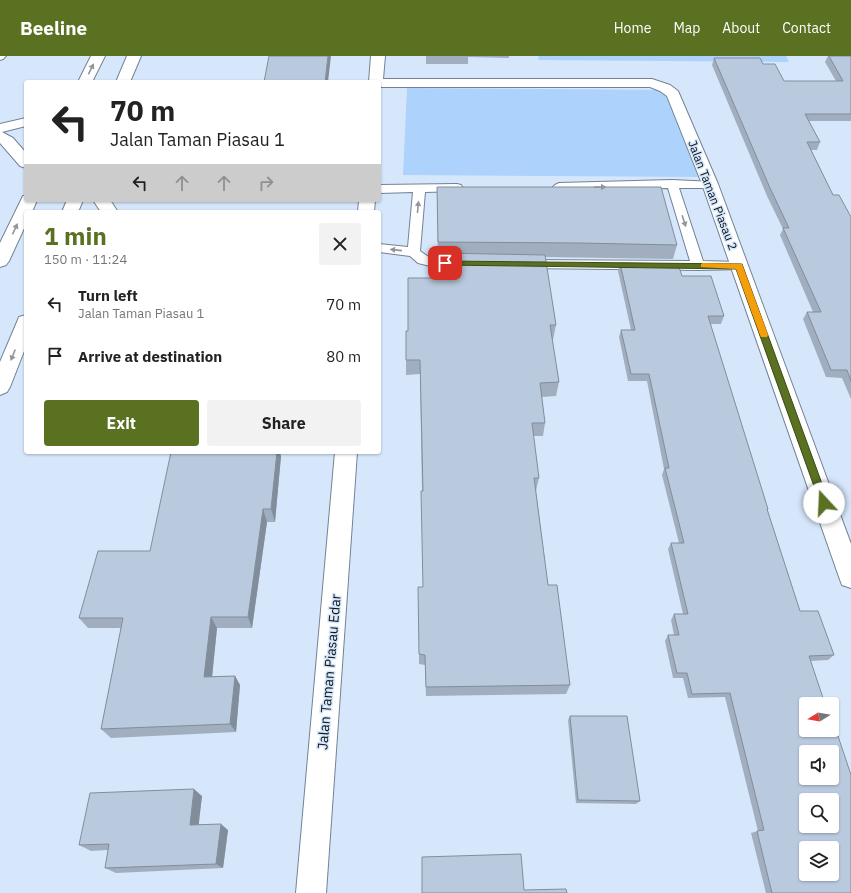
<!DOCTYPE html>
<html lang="en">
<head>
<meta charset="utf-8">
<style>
  :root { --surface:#fff; --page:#f2f2f2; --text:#222; --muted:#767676; --accent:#5a7122 }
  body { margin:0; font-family:"IBM Plex Sans",sans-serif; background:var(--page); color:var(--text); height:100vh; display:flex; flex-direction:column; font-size:15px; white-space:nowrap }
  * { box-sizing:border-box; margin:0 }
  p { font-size:13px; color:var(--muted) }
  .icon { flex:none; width:22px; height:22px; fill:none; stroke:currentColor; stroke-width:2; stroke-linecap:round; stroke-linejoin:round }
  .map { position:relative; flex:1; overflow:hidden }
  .side { position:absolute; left:24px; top:154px; width:357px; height:244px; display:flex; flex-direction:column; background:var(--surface); border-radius:4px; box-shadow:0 1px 3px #0004 }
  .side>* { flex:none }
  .banner { position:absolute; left:24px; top:24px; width:357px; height:122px; border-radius:4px; box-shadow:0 1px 3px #0004; background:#fff; color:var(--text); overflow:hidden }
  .needle { width:26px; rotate:259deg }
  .tools { position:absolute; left:799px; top:641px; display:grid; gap:8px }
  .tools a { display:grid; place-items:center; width:40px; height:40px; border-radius:4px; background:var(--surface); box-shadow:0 1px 3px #0004; font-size:20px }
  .pin { position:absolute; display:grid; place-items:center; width:34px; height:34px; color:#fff; margin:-17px; border-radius:8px; box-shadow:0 2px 6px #0006 }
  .me { position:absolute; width:44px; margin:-22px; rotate:340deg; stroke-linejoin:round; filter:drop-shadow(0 0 3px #0008) }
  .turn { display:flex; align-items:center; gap:14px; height:84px; padding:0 20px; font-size:18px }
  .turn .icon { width:52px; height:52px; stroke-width:2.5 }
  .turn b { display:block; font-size:28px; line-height:34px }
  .lanes { display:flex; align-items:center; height:38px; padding:0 20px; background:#0003; justify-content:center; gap:20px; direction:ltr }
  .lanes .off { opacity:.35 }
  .round { display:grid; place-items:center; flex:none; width:42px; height:42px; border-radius:4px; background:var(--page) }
  .summary { display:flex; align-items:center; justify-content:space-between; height:68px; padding:0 20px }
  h1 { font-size:24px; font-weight:700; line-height:30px; color:var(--accent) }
  .primary-button { display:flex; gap:8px; margin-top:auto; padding:8px 20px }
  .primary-button a { flex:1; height:46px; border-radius:4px; background:var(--accent); color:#fff; font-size:16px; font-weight:700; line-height:46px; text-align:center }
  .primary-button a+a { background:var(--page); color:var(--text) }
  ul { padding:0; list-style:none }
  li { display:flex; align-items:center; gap:12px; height:52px; padding:0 20px }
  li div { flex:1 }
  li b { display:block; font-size:15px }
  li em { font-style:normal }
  header { display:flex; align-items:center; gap:24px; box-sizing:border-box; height:56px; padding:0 20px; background:var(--accent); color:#fff }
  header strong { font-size:19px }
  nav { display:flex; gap:22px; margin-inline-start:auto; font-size:14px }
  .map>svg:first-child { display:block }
  .green { fill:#add2fc }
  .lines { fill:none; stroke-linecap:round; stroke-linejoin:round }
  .service-casing { stroke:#728294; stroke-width:2 }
  .minor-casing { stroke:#728294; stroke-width:2 }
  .tertiary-casing { stroke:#728294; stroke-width:2 }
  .service { fill:#fff; fill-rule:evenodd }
  .minor { fill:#fff; fill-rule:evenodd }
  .tertiary { fill:#fff; fill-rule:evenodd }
  .wall { fill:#a0aebf }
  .shaded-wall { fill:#828d9b }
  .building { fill:#bacade; stroke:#828d9b; fill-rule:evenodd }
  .oneway { fill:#939699 }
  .route { fill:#5a7122; stroke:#3a4916 }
  .slow { fill:#f59e0b }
  .labels { text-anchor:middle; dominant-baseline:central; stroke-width:3; stroke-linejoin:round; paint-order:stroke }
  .far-street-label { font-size:12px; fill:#10161c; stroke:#d6e7fc }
  .street-label { font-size:14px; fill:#10161c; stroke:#d6e7fc }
</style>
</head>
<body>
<header>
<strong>Beeline</strong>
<nav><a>Home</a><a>Map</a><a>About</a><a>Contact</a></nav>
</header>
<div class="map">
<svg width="851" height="837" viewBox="0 0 851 837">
  <rect width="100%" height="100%" fill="#d6e7fc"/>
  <g class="green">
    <path d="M 538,0 L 786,0 L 789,6 L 539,4 Z"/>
    <path d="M 407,32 L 675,34 L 705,121 L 403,119 Z"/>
  </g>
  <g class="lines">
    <defs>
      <g id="service">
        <path d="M 0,0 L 6,0 L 3,3 L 0,4 Z"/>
        <path d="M 672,124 L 714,126 L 716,128 L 714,130 L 710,132 L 679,132 L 703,205 L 739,206 L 744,207 L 745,210 L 744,213 L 698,214 L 525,212 L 520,211 L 519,208 L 520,205 L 525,204 L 690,205 L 668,132 L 559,135 L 555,133 L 553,131 L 555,129 L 559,127 Z"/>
        <path d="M 457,128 L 461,129 L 463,132 L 461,135 L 425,136 L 420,195 L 430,202 L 465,204 L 466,207 L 465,210 L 434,211 L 418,207 L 410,200 L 379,196 L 379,188 L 408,191 L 413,136 L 379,137 L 379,129 Z"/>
      </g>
      <g id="minor">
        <path d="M 371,0 L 385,0 L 383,23 L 652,23 L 670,29 L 678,35 L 718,128 L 851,488 L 851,532 L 842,529 L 839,521 L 702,128 L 667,40 L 660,35 L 650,31 L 379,31 L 379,26 L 369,26 Z"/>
        <path d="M 359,144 L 375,144 L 374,156 L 358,156 Z"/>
        <path d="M 335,396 L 357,396 L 326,837 L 296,837 Z"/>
      </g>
      <g id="tertiary">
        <path d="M 91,0 L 105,0 L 92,26 L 78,26 Z"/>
        <path d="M 127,0 L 141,0 L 130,26 L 116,26 Z"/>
        <path d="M 26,62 L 26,70 L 2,76 L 13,82 L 26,97 L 26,112 L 20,110 L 0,87 L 0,68 Z"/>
        <path d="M 23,140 L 26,140 L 26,144 L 37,144 L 32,156 L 26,156 L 26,168 L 9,205 L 6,209 L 0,211 L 0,187 Z"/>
        <path d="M 67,144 L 83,144 L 78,156 L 62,156 Z"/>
        <path d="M 93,144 L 110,144 L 118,156 L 101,156 Z"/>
        <path d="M 26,259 L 26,290 L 10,331 L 7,336 L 0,339 L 0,306 L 17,266 L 19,261 Z"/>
      </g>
    </defs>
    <use href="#service" class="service-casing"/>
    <use href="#minor" class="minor-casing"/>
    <use href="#tertiary" class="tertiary-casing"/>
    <use href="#service" class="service"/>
    <use href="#minor" class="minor"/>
    <use href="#tertiary" class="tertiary"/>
  </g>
  <g class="wall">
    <path d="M 426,0 L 509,0 L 509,2 L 468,1 L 468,8 L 426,8 Z"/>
    <path d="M 828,0 L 851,0 L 851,65 L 809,65 L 820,86 L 817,94 L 811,94 L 833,139 L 851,161 L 851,343 L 842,322 L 826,321 L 803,263 L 807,256 L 813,256 L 780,179 L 783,173 L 767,140 L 712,9 L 714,2 L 763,8 L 784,25 L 836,25 L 825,6 Z"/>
    <path d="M 437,131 L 677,189 L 673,203 L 545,201 L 556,269 L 553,284 L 552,284 L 559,326 L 556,340 L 542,341 L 545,367 L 543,380 L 533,380 L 539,422 L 536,435 L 548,529 L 570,629 L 566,638 L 426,640 L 425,609 L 419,608 L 419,598 L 423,531 L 422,435 L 420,318 L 406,319 L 406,304 L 408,275 L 438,222 Z"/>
    <path d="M 620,207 L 682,220 L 724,260 L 721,268 L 710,268 L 768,453 L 767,454 L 800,555 L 834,599 L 828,604 L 811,605 L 851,837 L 766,837 L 751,777 L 758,775 L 725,641 L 688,642 L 683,622 L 673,622 L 665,585 L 668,579 L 674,579 L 671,564 L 674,558 L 683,558 L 668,493 L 671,487 L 679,487 L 662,419 L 664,413 L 647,325 L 628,325 L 619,281 L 621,274 L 631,274 L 618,215 Z"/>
    <path d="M 281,400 L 275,466 L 267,466 L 252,572 L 217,572 L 212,621 L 235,620 L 240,629 L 236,676 L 111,682 L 101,673 L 121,572 L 88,572 L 79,562 L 150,495 Z"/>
    <path d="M 570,660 L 640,745 L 636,748 L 576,747 L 568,664 Z"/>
    <path d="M 202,740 L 198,769 L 228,774 L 223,812 L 116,817 L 105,812 L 108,794 L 91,795 L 79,789 Z"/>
  </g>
  <g class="shaded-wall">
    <path d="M 328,0 L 331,0 L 328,26 L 325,26 Z"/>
    <path d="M 275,396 L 280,396 L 281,400 L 275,466 L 271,453 Z"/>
    <path d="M 263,453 L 267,466 L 252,572 L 248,561 Z"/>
    <path d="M 211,561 L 217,572 L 211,631 L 204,621 Z"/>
    <path d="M 235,620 L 240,629 L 236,676 L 230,668 Z"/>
    <path d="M 194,733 L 202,740 L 198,775 L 190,769 Z"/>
    <path d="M 221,768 L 228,774 L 223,812 L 216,808 Z"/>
  </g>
  <g class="building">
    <path d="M 269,0 L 328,0 L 325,26 L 264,26 Z"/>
    <path d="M 829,0 L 851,0 L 851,58 L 805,58 L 820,86 L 807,86 L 833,139 L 839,139 L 851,161 L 851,325 L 847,314 L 831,314 L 807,256 L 821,256 L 783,172 L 789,172 L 770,132 L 714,2 L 760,2 L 763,8 L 775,8 L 784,25 L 843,25 Z"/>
    <path d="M 437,131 L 661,131 L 677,189 L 579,187 L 438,186 Z"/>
    <path d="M 438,197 L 545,199 L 556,269 L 550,269 L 559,326 L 540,327 L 545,367 L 532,367 L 539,422 L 534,422 L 548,529 L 557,529 L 570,629 L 426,631 L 425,599 L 419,598 L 418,531 L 423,531 L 421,435 L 423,435 L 420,304 L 406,304 L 406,275 L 408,275 L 408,222 L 438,222 Z"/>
    <path d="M 620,207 L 678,208 L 682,220 L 711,220 L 724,260 L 708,260 L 768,453 L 767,453 L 800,555 L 818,555 L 834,599 L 809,600 L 825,648 L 806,648 L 806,674 L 832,674 L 832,668 L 836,681 L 838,680 L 851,719 L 851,837 L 772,837 L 757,775 L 764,774 L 730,637 L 692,638 L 687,617 L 677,617 L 668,579 L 679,579 L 674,558 L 688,558 L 671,487 L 684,487 L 665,412 L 669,412 L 649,318 L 631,318 L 621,274 L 635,274 ZM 806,696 L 832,696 L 832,722 L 806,722 ZM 806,744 L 832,744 L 832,770 L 806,770 ZM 806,792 L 832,792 L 832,818 L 806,818 Z"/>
    <path d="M 171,396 L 277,396 L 271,453 L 263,453 L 248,561 L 211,561 L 204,621 L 235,620 L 230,668 L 101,673 L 123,562 L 79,562 L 98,495 L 150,495 Z"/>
    <path d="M 570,660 L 627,660 L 640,745 L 578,744 Z"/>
    <path d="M 194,733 L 190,769 L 221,768 L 216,808 L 105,812 L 109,788 L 79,789 L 90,737 Z"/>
    <path d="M 521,798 L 524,834 L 566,833 L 567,837 L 422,837 L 422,801 Z"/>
  </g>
  <defs><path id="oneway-solid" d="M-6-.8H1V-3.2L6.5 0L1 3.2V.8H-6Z"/></defs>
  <g class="oneway">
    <use href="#oneway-solid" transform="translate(91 13) rotate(-64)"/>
    <use href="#oneway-solid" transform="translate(600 131) rotate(-1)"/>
    <use href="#oneway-solid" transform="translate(418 151) rotate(-85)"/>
    <use href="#oneway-solid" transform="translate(684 165) rotate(72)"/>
    <use href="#oneway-solid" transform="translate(15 173) rotate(-65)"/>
    <use href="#oneway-solid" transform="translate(396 194) rotate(-174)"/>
    <use href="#oneway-solid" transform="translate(13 299) rotate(112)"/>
  </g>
  <path class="route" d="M 443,205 L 742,208 L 829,447 L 828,450 L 821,450 L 820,447 L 736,213 L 445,209 L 442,207 Z"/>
  <path class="slow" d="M 703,207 L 742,208 L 768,279 L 767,281 L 761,281 L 760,279 L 736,213 L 701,211 L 701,208 Z"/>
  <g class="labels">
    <g class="far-street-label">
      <text transform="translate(713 139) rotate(69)">Jalan Taman Piasau 2</text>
    </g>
    <g class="street-label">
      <text transform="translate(329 616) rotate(-85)">Jalan Taman Piasau Edar</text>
    </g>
  </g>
</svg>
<div class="tools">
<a><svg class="needle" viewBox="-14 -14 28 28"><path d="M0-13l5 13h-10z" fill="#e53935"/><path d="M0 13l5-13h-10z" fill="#767676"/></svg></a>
<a><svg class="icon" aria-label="sound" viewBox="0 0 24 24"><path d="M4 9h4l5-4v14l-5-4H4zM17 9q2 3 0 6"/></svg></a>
<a><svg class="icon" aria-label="search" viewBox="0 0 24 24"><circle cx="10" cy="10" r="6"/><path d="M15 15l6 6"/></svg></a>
<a><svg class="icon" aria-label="layers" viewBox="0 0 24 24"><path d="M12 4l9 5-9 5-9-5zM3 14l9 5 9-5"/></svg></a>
</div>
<div class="pin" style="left:445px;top:207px;background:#d93025"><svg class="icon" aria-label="arrive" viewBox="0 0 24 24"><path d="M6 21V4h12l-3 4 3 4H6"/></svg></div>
<svg class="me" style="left:824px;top:447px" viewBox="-20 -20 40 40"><circle r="19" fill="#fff"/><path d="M0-13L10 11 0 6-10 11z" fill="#5a7122"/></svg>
<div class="banner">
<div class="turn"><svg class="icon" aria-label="left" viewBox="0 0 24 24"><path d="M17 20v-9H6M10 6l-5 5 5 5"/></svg><div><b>70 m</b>Jalan Taman Piasau 1</div></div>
<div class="lanes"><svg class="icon" aria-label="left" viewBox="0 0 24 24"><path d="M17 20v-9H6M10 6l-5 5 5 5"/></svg><svg class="icon off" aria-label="ahead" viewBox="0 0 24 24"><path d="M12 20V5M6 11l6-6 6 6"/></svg><svg class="icon off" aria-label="ahead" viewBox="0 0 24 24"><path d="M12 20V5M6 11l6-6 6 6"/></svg><svg class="icon off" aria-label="right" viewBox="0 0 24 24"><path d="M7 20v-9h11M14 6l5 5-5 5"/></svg></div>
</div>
<section class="side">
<div class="summary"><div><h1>1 min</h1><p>150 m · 11:24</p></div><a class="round"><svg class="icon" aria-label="close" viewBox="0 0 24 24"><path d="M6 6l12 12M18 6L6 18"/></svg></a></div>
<ul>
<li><svg class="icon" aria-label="left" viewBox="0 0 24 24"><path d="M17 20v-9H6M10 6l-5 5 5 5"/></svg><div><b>Turn left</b><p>Jalan Taman Piasau 1</p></div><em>70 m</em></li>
<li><svg class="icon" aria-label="arrive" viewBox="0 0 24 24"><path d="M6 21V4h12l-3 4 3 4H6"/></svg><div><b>Arrive at destination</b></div><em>80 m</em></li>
</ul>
<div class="primary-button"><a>Exit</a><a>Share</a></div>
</section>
</div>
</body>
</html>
